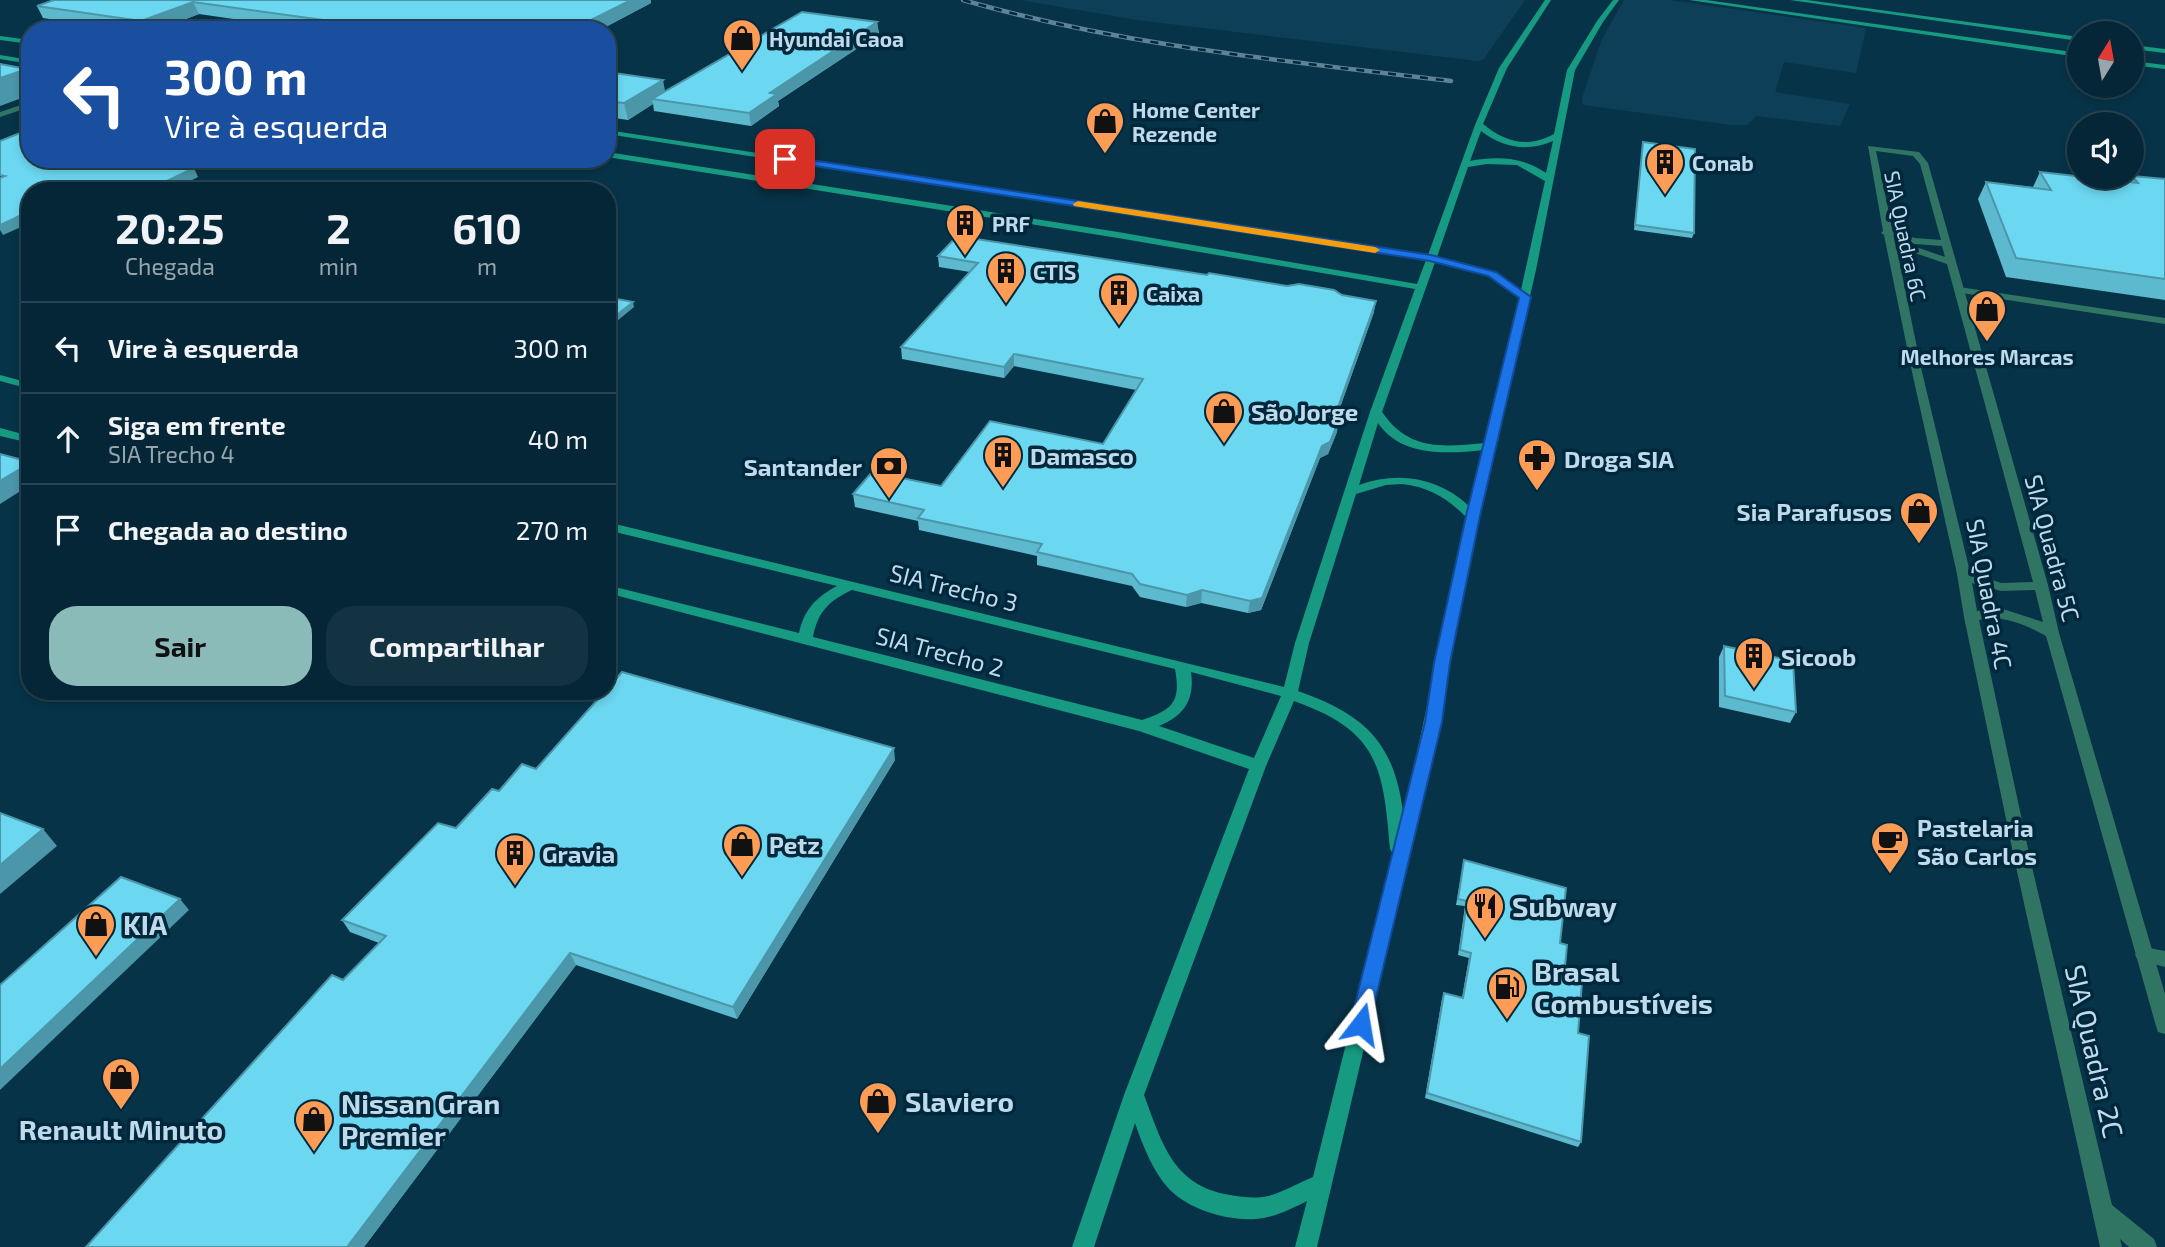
<!DOCTYPE html>
<html lang="pt">
<head>
<meta charset="utf-8">
<style>
  :root { --surface:#052636; --page:#133242; --text:#f1f3f6; --muted:#97a5ad; --line:#264351; --accent:#8bbbb9 }
  body { margin:0; font-family:"Exo 2",sans-serif; background:var(--page); color:var(--text); height:100vh; display:flex; flex-direction:column; font-size:26px; white-space:nowrap }
  * { box-sizing:border-box; margin:0 }
  p { font-size:23px; color:var(--muted) }
  .icon { flex:none; width:38px; height:38px; fill:none; stroke:currentColor; stroke-width:2; stroke-linecap:round; stroke-linejoin:round }
  .map { position:relative; flex:1; overflow:hidden }
  .side { position:absolute; left:21px; top:182px; width:595px; height:518px; display:flex; flex-direction:column; background:var(--surface); border-radius:28px; box-shadow:0 4px 10px #0003,0 0 0 2px var(--line) }
  .side>* { flex:none }
  .banner { position:absolute; left:21px; top:21px; width:595px; height:147px; border-radius:28px; box-shadow:0 4px 10px #0003,0 0 0 2px var(--line); background:#1a4fa0; color:#fff; overflow:hidden }
  .needle { width:46px; rotate:11deg }
  .tools { position:absolute; left:2067px; top:21px; display:grid; gap:14px }
  .tools a { display:grid; place-items:center; width:77px; height:77px; border-radius:50%; background:var(--surface); box-shadow:0 4px 10px #0003,0 0 0 2px var(--line); font-size:35px }
  .pin { position:absolute; display:grid; place-items:center; width:60px; height:60px; color:#fff; margin:-30px; border-radius:14px; box-shadow:0 4px 10px #0006 }
  .me { position:absolute; width:77px; margin:-38px; rotate:14deg; stroke-linejoin:round; filter:drop-shadow(0 0 5px #0008) }
  .turn { display:flex; align-items:center; gap:24px; height:147px; padding:0 28px; font-size:32px }
  .turn .icon { width:91px; height:91px; stroke-width:2.5 }
  .turn b { display:block; font-size:49px; line-height:60px }
  .eta { display:flex; justify-content:space-evenly; align-items:center; height:119px; text-align:center }
  .eta b { font-size:42px; font-weight:700; line-height:49px }
  .action { display:flex; gap:14px; margin-top:auto; padding:14px 28px }
  .action a { flex:1; height:80px; border-radius:28px; background:var(--accent); color:#111; font-size:28px; font-weight:700; line-height:80px; text-align:center }
  .action a+a { background:var(--page); color:var(--text) }
  ul { padding:0; list-style:none }
  li { display:flex; align-items:center; gap:21px; height:91px; padding:0 28px; border-top:2px solid var(--line) }
  li div { flex:1 }
  li b { display:block; font-size:26px }
  li em { font-style:normal }
  .map>svg:first-child { display:block }
  .built { fill:#0d4058 }
  .lines { fill:none; stroke-linecap:round; stroke-linejoin:round }
  .minor { fill:#307464; fill-rule:evenodd }
  .tertiary { fill:#307464; fill-rule:evenodd }
  .secondary { fill:#169b82; fill-rule:evenodd }
  .rail-casing { stroke:#5f8396; stroke-width:4.5 }
  .rail { stroke:#00283d; stroke-width:2.5; stroke-dasharray:8; stroke-linecap:butt }
  .wall { fill:#5cb9ce }
  .shaded-wall { fill:#4b96a8 }
  .building { fill:#6bd7f0; stroke:#4b96a8; stroke-width:2 }
  .route { fill:#1a73e8; stroke:#114b97; stroke-width:2 }
  .slow { fill:#f59e0b }
  .labels { text-anchor:middle; dominant-baseline:central; stroke-width:7; stroke-linejoin:round; paint-order:stroke }
  .far-poi-label { font-size:21px; font-weight:bold; fill:#bfdaea; stroke:#00283d; text-anchor:start }
  .far-street-label { font-size:21px; fill:#bfdaea; stroke:#00283d }
  .poi-label { font-size:24px; font-weight:bold; fill:#bfdaea; stroke:#00283d; text-anchor:start }
  .street-label { font-size:24px; fill:#bfdaea; stroke:#00283d }
  .near-poi-label { font-size:28px; font-weight:bold; fill:#bfdaea; stroke:#00283d; text-anchor:start }
  .near-street-label { font-size:28px; fill:#bfdaea; stroke:#00283d }
</style>
</head>
<body>
<div class="map">
<svg width="2165" height="1247" viewBox="0 0 2165 1247">
  <rect width="100%" height="100%" fill="#073348"/>
  <g class="built">
    <path d="M 1020,0 L 1525,0 L 1483,60 L 1478,61 L 1137,20 Z"/>
    <path d="M 1624,0 L 1669,0 L 1866,28 L 1856,73 L 1784,62 L 1775,92 L 1850,104 L 1840,126 L 1756,116 L 1748,125 L 1732,125 L 1583,105 L 1582,98 L 1602,39 Z"/>
  </g>
  <g class="lines">
    <g class="minor">
      <path d="M 1959,287 L 2165,318 L 2165,324 L 1955,292 L 1954,290 Z"/>
      <path d="M 2144,947 L 2165,951 L 2165,967 L 2138,960 L 2135,955 L 2138,950 Z"/>
    </g>
    <g class="tertiary">
      <path d="M 30,102 L 30,107 L 0,117 L 0,112 Z"/>
      <path d="M 1868,146 L 1919,152 L 1928,163 L 2048,585 L 2059,633 L 2165,994 L 2165,1034 L 2158,1032 L 2156,1026 L 2046,636 C 2024,624 2003,615 1979,620 L 2032,867 L 2112,1205 L 2154,1239 L 2157,1247 L 2129,1247 L 2120,1239 L 2122,1247 L 2100,1247 L 2016,867 L 1964,617 L 1957,574 L 1912,372 L 1884,235 L 1881,233 L 1883,231 ZM 1876,151 L 1913,156 L 1920,164 L 1941,240 L 1915,238 L 1893,232 ZM 1894,238 L 1915,244 L 1942,246 L 1945,257 L 1919,248 L 1896,249 ZM 1918,254 L 1947,264 L 2033,582 L 2001,583 L 1970,572 L 1922,372 L 1898,255 ZM 1972,583 L 2001,591 L 2035,590 L 2043,622 L 2003,609 L 1977,611 Z"/>
    </g>
    <g class="secondary">
      <path d="M 1545,0 L 1551,0 L 1507,68 L 1483,124 C 1506,143 1528,148 1554,134 L 1567,70 L 1597,21 L 1613,0 L 1619,0 L 1603,22 L 1575,70 L 1536,270 L 1479,516 L 1449,663 L 1441,722 L 1317,1247 L 1295,1247 L 1307,1201 C 1291,1209 1273,1218 1256,1219 C 1228,1221 1190,1210 1170,1190 C 1153,1172 1143,1146 1135,1123 L 1094,1247 L 1072,1247 L 1124,1095 L 1249,769 L 1139,731 L 607,593 L 607,585 L 799,633 C 804,610 816,597 837,586 L 607,530 L 607,522 L 1284,687 L 1295,643 L 1370,412 L 1415,289 L 1118,238 L 607,157 L 607,152 L 1118,232 L 1417,284 L 1426,260 L 607,134 L 607,130 L 1428,255 L 1475,125 L 1499,68 ZM 1481,131 C 1503,148 1527,152 1553,141 L 1546,173 C 1524,157 1496,156 1470,161 ZM 1487,164 L 1517,165 L 1545,181 L 1521,290 L 1495,272 L 1437,257 L 1468,167 ZM 1435,262 L 1489,276 L 1519,298 L 1484,443 C 1442,447 1409,451 1382,412 ZM 1378,423 C 1401,457 1447,454 1483,450 L 1469,506 C 1438,477 1398,471 1359,485 ZM 1402,484 C 1429,487 1447,498 1466,517 C 1445,615 1427,714 1403,812 C 1394,741 1363,714 1298,691 L 1309,643 L 1356,494 L 1386,485 ZM 852,590 L 1175,669 C 1181,702 1173,710 1142,720 L 813,637 C 818,611 829,601 852,590 ZM 1191,672 L 1281,696 L 1254,758 L 1159,726 C 1184,716 1195,700 1191,672 ZM 1294,701 C 1379,731 1383,767 1390,849 L 1393,854 L 1313,1177 C 1298,1183 1284,1192 1268,1196 C 1255,1199 1243,1197 1230,1195 C 1173,1186 1162,1143 1144,1095 L 1266,766 Z"/>
      <path d="M 1689,0 L 1706,0 L 2079,53 L 2079,57 Z"/>
      <path d="M 1790,0 L 1807,0 L 2079,37 L 2079,41 Z"/>
      <path d="M 0,36 L 30,40 L 30,44 L 0,40 Z"/>
      <path d="M 2132,45 L 2165,49 L 2165,53 L 2132,49 Z"/>
      <path d="M 0,55 L 30,60 L 30,64 L 0,59 Z"/>
      <path d="M 2132,61 L 2165,65 L 2165,69 L 2132,65 Z"/>
      <path d="M 0,375 L 30,383 L 30,389 L 0,381 Z"/>
      <path d="M 0,428 L 30,436 L 30,443 L 0,436 Z"/>
    </g>
    <defs>
      <path id="rail" d="M 963,0 C 1123,46 1286,61 1451,81"/>
    </defs>
    <use href="#rail" class="rail-casing"/>
    <use href="#rail" class="rail"/>
  </g>
  <g class="wall">
    <path d="M 54,0 L 651,3 L 600,30 L 308,30 L 199,14 L 157,30 L 121,30 L 43,18 L 37,6 Z"/>
    <path d="M 877,22 L 879,34 L 778,101 L 779,106 L 751,126 L 654,111 L 653,104 L 628,120 L 607,117 L 607,72 L 665,91 Z"/>
    <path d="M 1643,142 L 1694,233 L 1692,238 L 1634,230 Z"/>
    <path d="M 2040,172 L 2128,182 L 2132,176 L 2165,179 L 2165,300 L 2006,277 L 1978,199 L 1986,182 L 2033,187 Z"/>
    <path d="M 938,256 L 1207,275 L 1342,295 L 1374,312 L 1337,416 L 1337,432 L 1328,454 L 1320,458 L 1261,610 L 1248,613 L 1201,603 L 1186,607 L 1140,597 L 1132,586 L 1037,565 L 1037,556 L 919,530 L 918,521 L 855,507 L 853,494 L 941,486 L 1103,444 L 1136,390 L 1014,366 L 1004,378 L 902,359 L 901,347 L 970,272 L 939,267 Z"/>
    <path d="M 1724,646 L 1796,712 L 1790,723 L 1719,707 L 1719,657 Z"/>
    <path d="M 895,760 L 737,1019 L 576,965 L 364,1247 L 86,1247 L 379,943 L 350,932 L 342,920 L 456,828 L 499,791 L 536,769 Z"/>
    <path d="M 1464,860 L 1560,943 L 1564,977 L 1578,1033 L 1581,1142 L 1578,1147 L 1425,1098 L 1442,999 L 1444,993 L 1462,998 L 1469,958 L 1458,955 L 1465,906 L 1456,905 Z"/>
  </g>
  <g class="shaded-wall">
    <path d="M 631,0 L 651,0 L 651,3 L 600,30 L 571,30 Z"/>
    <path d="M 193,2 L 199,14 L 157,30 L 145,30 L 141,21 Z"/>
    <path d="M 877,22 L 879,34 L 778,101 L 779,106 L 751,126 L 749,113 L 770,93 Z"/>
    <path d="M 27,69 L 30,74 L 30,95 L 0,106 L 0,78 Z"/>
    <path d="M 663,80 L 666,96 L 652,99 L 653,104 L 628,120 L 624,103 Z"/>
    <path d="M 194,168 L 198,177 L 170,191 L 146,191 Z"/>
    <path d="M 30,211 L 30,223 L 3,235 L 0,230 L 0,225 Z"/>
    <path d="M 1376,301 L 1374,312 L 1334,424 L 1336,413 Z"/>
    <path d="M 633,302 L 634,307 L 611,326 L 611,328 L 607,331 L 607,323 Z"/>
    <path d="M 1014,354 L 1014,366 L 1004,378 L 1004,367 Z"/>
    <path d="M 1339,420 L 1337,432 L 1328,454 L 1320,458 L 1261,610 L 1248,613 L 1250,601 L 1322,446 Z"/>
    <path d="M 30,463 L 30,485 L 0,504 L 0,481 Z"/>
    <path d="M 1202,590 L 1201,603 L 1186,607 L 1187,595 Z"/>
    <path d="M 894,748 L 895,760 L 737,1019 L 733,1007 Z"/>
    <path d="M 43,829 L 57,846 L 0,894 L 0,865 Z"/>
    <path d="M 180,899 L 189,910 L 0,1090 L 0,1069 Z"/>
    <path d="M 570,953 L 576,965 L 364,1247 L 347,1247 Z"/>
  </g>
  <g class="building">
    <path d="M 54,0 L 631,0 L 571,30 L 358,30 L 367,26 L 193,2 L 141,21 L 37,6 Z"/>
    <path d="M 802,12 L 877,22 L 770,93 L 777,94 L 749,113 L 652,99 Z"/>
    <path d="M 0,64 L 27,69 L 0,78 Z"/>
    <path d="M 607,72 L 663,80 L 624,103 L 607,101 Z"/>
    <path d="M 30,129 L 30,159 L 143,159 L 194,168 L 146,191 L 30,191 L 30,211 L 0,225 L 0,178 L 5,176 L 0,175 L 0,141 Z"/>
    <path d="M 1643,142 L 1695,149 L 1694,233 L 1635,225 Z"/>
    <path d="M 2040,172 L 2138,183 L 2132,176 L 2165,179 L 2165,279 L 2016,258 L 1986,182 L 2051,190 Z"/>
    <path d="M 957,236 L 1207,275 L 1209,273 L 1287,286 L 1299,284 L 1334,290 L 1342,295 L 1376,301 L 1336,413 L 1339,420 L 1330,442 L 1322,446 L 1262,598 L 1250,601 L 1202,590 L 1187,595 L 1140,584 L 1132,574 L 1037,552 L 1042,544 L 918,518 L 924,510 L 853,494 L 872,472 L 941,486 L 990,421 L 1103,444 L 1143,379 L 1014,354 L 1004,367 L 901,347 L 978,263 L 938,256 Z"/>
    <path d="M 607,297 L 633,302 L 607,323 L 610,323 L 607,325 Z"/>
    <path d="M 0,454 L 30,462 L 30,463 L 0,481 Z"/>
    <path d="M 1724,646 L 1793,661 L 1796,712 L 1725,696 Z"/>
    <path d="M 622,672 L 894,748 L 733,1007 L 570,953 L 347,1247 L 86,1247 L 332,975 L 343,980 L 386,936 L 342,920 L 438,823 L 456,828 L 492,789 L 499,791 L 522,764 L 536,769 L 605,691 L 607,691 L 607,689 Z"/>
    <path d="M 0,813 L 43,829 L 0,865 Z"/>
    <path d="M 1464,860 L 1566,888 L 1560,943 L 1567,945 L 1564,977 L 1582,982 L 1578,1033 L 1589,1036 L 1581,1142 L 1427,1093 L 1444,993 L 1463,998 L 1471,953 L 1460,950 L 1467,901 L 1458,899 Z"/>
    <path d="M 121,877 L 180,899 L 0,1069 L 0,985 Z"/>
  </g>
  <path class="route" d="M 785,156 L 1431,255 L 1496,272 L 1531,297 L 1480,516 L 1450,663 L 1442,722 L 1368,1031 L 1361,1034 L 1353,1031 L 1350,1024 L 1425,722 L 1434,663 L 1466,516 L 1519,298 L 1488,276 L 1430,261 L 782,161 L 781,159 Z"/>
  <path class="slow" d="M 1078,201 L 1375,247 L 1380,250 L 1375,253 L 1074,206 L 1073,204 Z"/>
  <defs>
    <symbol id="shop-pin" viewBox="-11 -11 22 30"><path d="M0 17L-7.5 6A9.5 9.5 0 1 1 7.5 6Z" fill="#fd9c55" stroke="#00283d"/><path d="M-5-2.5h2.3a2.7 3.5 0 0 1 5.4 0H5L5.5 6h-11ZM-1.5-2.5h3a1.5 2.3 0 0 0-3 0Z" fill="#111"/></symbol>
    <symbol id="building-pin" viewBox="-11 -11 22 30"><path d="M0 17L-7.5 6A9.5 9.5 0 1 1 7.5 6Z" fill="#fd9c55" stroke="#00283d"/><path d="M-4-6H4V6H1V3H-1V6H-4ZM-2.5-4.3h1.7v1.8h-1.7ZM.8-4.3h1.7v1.8H.8ZM-2.5-1h1.7V.8h-1.7ZM.8-1h1.7V.8H.8Z" fill="#111"/></symbol>
    <symbol id="pharmacy-pin" viewBox="-11 -11 22 30"><path d="M0 17L-7.5 6A9.5 9.5 0 1 1 7.5 6Z" fill="#fd9c55" stroke="#00283d"/><path d="M-2-6h4v4h4v4h-4v4h-4v-4h-4v-4h4Z" fill="#111"/></symbol>
    <symbol id="bank-pin" viewBox="-11 -11 22 30"><path d="M0 17L-7.5 6A9.5 9.5 0 1 1 7.5 6Z" fill="#fd9c55" stroke="#00283d"/><path d="M-6-4H6V4H-6ZM0-2.3a2.3 2.3 0 1 0 0 4.6a2.3 2.3 0 1 0 0-4.6Z" fill="#111"/></symbol>
    <symbol id="cafe-pin" viewBox="-11 -11 22 30"><path d="M0 17L-7.5 6A9.5 9.5 0 1 1 7.5 6Z" fill="#fd9c55" stroke="#00283d"/><path d="M-5.5-4.5H6V0H3Q3 3.5 0 3.5H-2.5Q-5.5 3.5-5.5 0ZM3-3.2v2h1.7v-2ZM-6 4.5H4V6H-6Z" fill="#111"/></symbol>
    <symbol id="restaurant-pin" viewBox="-11 -11 22 30"><path d="M0 17L-7.5 6A9.5 9.5 0 1 1 7.5 6Z" fill="#fd9c55" stroke="#00283d"/><path d="M-5-6h1v4h1v-4h1v4h1v-4h1v5L-1.5 .5V6h-2V.5L-5-1ZM5-6V6H3V1.5H1.5Q1.5-4 5-6Z" fill="#111"/></symbol>
    <symbol id="fuel-pin" viewBox="-11 -11 22 30"><path d="M0 17L-7.5 6A9.5 9.5 0 1 1 7.5 6Z" fill="#fd9c55" stroke="#00283d"/><path d="M-5.5-6h7V0h2V4h1.3V-2.5L3-4.5l.8-.8L6-3V5H2.5V1h-1V6h-7ZM-4.2-4.7v3.2H.2V-4.7Z" fill="#111"/></symbol>
  </defs>
  <g fill-rule="evenodd">
    <use href="#shop-pin" x="720" y="16" width="44" height="60"/>
    <use href="#shop-pin" x="1083" y="99" width="44" height="60"/>
    <use href="#building-pin" x="1643" y="140" width="44" height="60"/>
    <use href="#building-pin" x="943" y="201" width="44" height="60"/>
    <use href="#building-pin" x="984" y="249" width="44" height="60"/>
    <use href="#building-pin" x="1097" y="271" width="44" height="60"/>
    <use href="#shop-pin" x="1965" y="287" width="44" height="60"/>
    <use href="#shop-pin" x="1202" y="389" width="44" height="60"/>
    <use href="#building-pin" x="981" y="433" width="44" height="60"/>
    <use href="#pharmacy-pin" x="1515" y="436" width="44" height="60"/>
    <use href="#bank-pin" x="867" y="444" width="44" height="60"/>
    <use href="#shop-pin" x="1897" y="489" width="44" height="60"/>
    <use href="#building-pin" x="1732" y="634" width="44" height="60"/>
    <use href="#cafe-pin" x="1868" y="819" width="44" height="60"/>
    <use href="#shop-pin" x="720" y="822" width="44" height="60"/>
    <use href="#building-pin" x="493" y="831" width="44" height="60"/>
    <use href="#restaurant-pin" x="1463" y="884" width="44" height="60"/>
    <use href="#shop-pin" x="74" y="902" width="44" height="60"/>
    <use href="#fuel-pin" x="1485" y="965" width="44" height="60"/>
    <use href="#shop-pin" x="99" y="1055" width="44" height="60"/>
    <use href="#shop-pin" x="856" y="1079" width="44" height="60"/>
    <use href="#shop-pin" x="292" y="1097" width="44" height="60"/>
  </g>
  <g class="labels">
    <g class="far-poi-label">
      <text x="769" y="38">Hyundai Caoa</text>
      <text x="1132" y="109">Home Center<tspan x="1132" dy="24">Rezende</tspan></text>
      <text x="1692" y="162">Conab</text>
      <text x="992" y="223">PRF</text>
      <text x="1033" y="271">CTIS</text>
      <text x="1146" y="293">Caixa</text>
      <text x="1987" y="356" text-anchor="middle">Melhores Marcas</text>
    </g>
    <g class="far-street-label">
      <text transform="translate(1906 236) rotate(78)">SIA Quadra 6C</text>
    </g>
    <g class="poi-label">
      <text x="1251" y="411">São Jorge</text>
      <text x="1030" y="455">Damasco</text>
      <text x="1564" y="458">Droga SIA</text>
      <text x="862" y="466" text-anchor="end">Santander</text>
      <text x="1892" y="511" text-anchor="end">Sia Parafusos</text>
      <text x="1781" y="656">Sicoob</text>
      <text x="1917" y="827">Pastelaria<tspan x="1917" dy="28">São Carlos</tspan></text>
      <text x="769" y="844">Petz</text>
      <text x="542" y="853">Gravia</text>
    </g>
    <g class="street-label">
      <text transform="translate(2053 548) rotate(75)">SIA Quadra 5C</text>
      <text transform="translate(954 587) rotate(14)">SIA Trecho 3</text>
      <text transform="translate(1990 594) rotate(79)">SIA Quadra 4C</text>
      <text transform="translate(940 651) rotate(15)">SIA Trecho 2</text>
    </g>
    <g class="near-poi-label">
      <text x="1512" y="906">Subway</text>
      <text x="123" y="924">KIA</text>
      <text x="1534" y="971">Brasal<tspan x="1534" dy="32">Combustíveis</tspan></text>
      <text x="905" y="1101">Slaviero</text>
      <text x="341" y="1103">Nissan Gran<tspan x="341" dy="32">Premier</tspan></text>
      <text x="121" y="1129" text-anchor="middle">Renault Minuto</text>
    </g>
    <g class="near-street-label">
      <text transform="translate(2095 1051) rotate(77)">SIA Quadra 2C</text>
    </g>
  </g>
</svg>
<div class="tools">
<a><svg class="needle" viewBox="-14 -14 28 28"><path d="M0-13l5 13h-10z" fill="#e53935"/><path d="M0 13l5-13h-10z" fill="#97a5ad"/></svg></a>
<a><svg class="icon" aria-label="sound" viewBox="0 0 24 24"><path d="M4 9h4l5-4v14l-5-4H4zM17 9q2 3 0 6"/></svg></a>
</div>
<div class="pin" style="left:785px;top:159px;background:#d93025"><svg class="icon" aria-label="arrive" viewBox="0 0 24 24"><path d="M6 21V4h12l-3 4 3 4H6"/></svg></div>
<svg class="me" style="left:1361px;top:1024px" viewBox="-20 -20 40 40"><path d="M0-17L14 15 0 8-14 15z" fill="#1a73e8" stroke="#fff" stroke-width="4"/></svg>
<div class="banner">
<div class="turn"><svg class="icon" aria-label="left" viewBox="0 0 24 24"><path d="M17 20v-9H6M10 6l-5 5 5 5"/></svg><div><b>300 m</b>Vire à esquerda</div></div>
</div>
<section class="side">
<div class="eta">
<div><b>20:25</b><p>Chegada</p></div>
<div><b>2</b><p>min</p></div>
<div><b>610</b><p>m</p></div>
</div>
<ul>
<li><svg class="icon" aria-label="left" viewBox="0 0 24 24"><path d="M17 20v-9H6M10 6l-5 5 5 5"/></svg><div><b>Vire à esquerda</b></div><em>300 m</em></li>
<li><svg class="icon" aria-label="ahead" viewBox="0 0 24 24"><path d="M12 20V5M6 11l6-6 6 6"/></svg><div><b>Siga em frente</b><p>SIA Trecho 4</p></div><em>40 m</em></li>
<li><svg class="icon" aria-label="arrive" viewBox="0 0 24 24"><path d="M6 21V4h12l-3 4 3 4H6"/></svg><div><b>Chegada ao destino</b></div><em>270 m</em></li>
</ul>
<div class="action"><a>Sair</a><a>Compartilhar</a></div>
</section>
</div>
</body>
</html>
